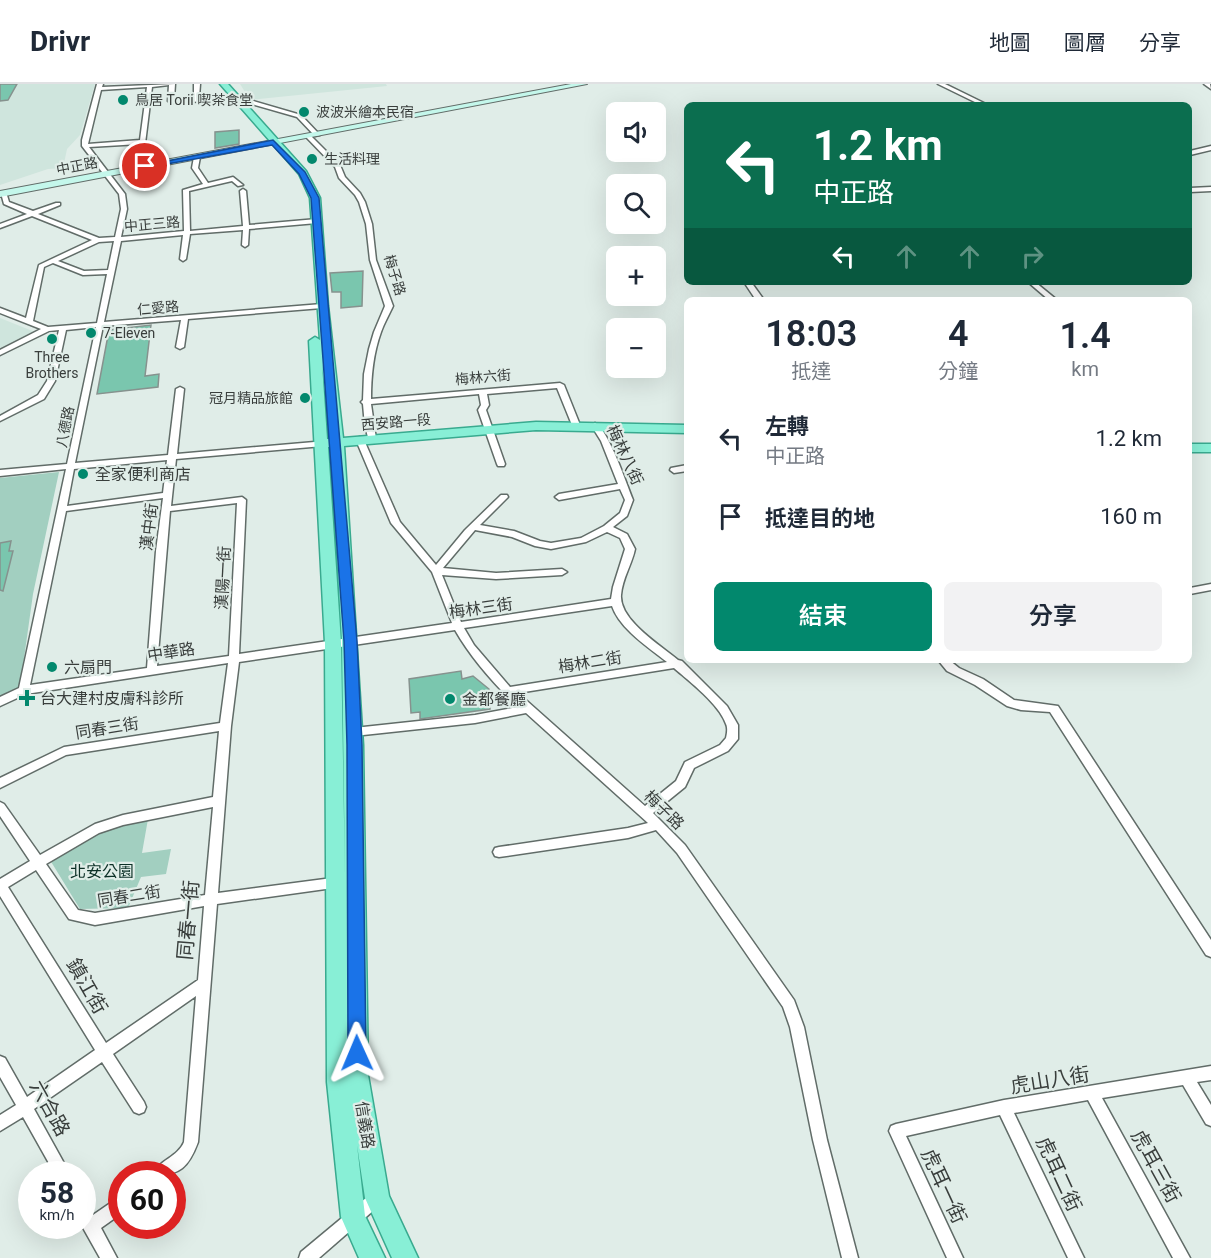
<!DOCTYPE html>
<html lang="zh-TW">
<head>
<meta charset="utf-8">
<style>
  :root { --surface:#fff; --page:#f2f2f3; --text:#1f2937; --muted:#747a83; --line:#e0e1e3; --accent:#02886d }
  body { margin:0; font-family:Roboto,"Noto Sans TC",sans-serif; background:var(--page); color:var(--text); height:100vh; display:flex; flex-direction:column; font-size:22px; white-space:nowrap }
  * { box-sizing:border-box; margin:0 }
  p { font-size:20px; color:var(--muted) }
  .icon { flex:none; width:33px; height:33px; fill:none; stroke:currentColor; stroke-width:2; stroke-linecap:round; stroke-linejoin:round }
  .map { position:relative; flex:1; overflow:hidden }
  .side { position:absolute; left:684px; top:213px; width:508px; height:366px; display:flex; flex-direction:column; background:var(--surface); border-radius:9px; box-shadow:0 6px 24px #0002 }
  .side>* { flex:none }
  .guide { position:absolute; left:684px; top:18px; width:508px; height:183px; border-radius:9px; box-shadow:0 6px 24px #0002; background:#0b6e4f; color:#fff; overflow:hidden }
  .controls { position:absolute; left:606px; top:18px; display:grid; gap:12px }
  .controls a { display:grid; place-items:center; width:60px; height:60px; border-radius:9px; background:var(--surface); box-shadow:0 6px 24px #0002; font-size:30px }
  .speed { position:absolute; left:18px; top:1077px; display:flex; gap:12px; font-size:30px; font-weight:700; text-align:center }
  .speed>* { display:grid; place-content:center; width:78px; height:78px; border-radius:50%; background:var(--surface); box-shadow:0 6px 24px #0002; line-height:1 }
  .speed small { font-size:15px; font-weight:400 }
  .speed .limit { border:9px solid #d22; background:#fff; color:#111 }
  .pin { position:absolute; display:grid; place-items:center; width:51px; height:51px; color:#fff; margin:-26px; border:3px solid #fff; border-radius:50%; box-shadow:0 2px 6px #0007 }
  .me { position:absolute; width:66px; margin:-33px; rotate:359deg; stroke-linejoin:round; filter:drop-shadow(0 0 4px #0008) }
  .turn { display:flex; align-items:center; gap:21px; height:126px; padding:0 30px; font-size:27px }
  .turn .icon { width:78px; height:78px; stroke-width:2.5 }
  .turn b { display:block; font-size:42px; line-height:51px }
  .lanes { display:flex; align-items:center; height:57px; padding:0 30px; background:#0003; justify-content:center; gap:30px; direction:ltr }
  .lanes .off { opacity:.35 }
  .eta { display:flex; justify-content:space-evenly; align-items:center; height:102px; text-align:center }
  .eta b { font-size:36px; font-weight:600; line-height:42px }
  .cta { display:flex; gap:12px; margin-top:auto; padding:12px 30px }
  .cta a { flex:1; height:69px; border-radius:9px; background:var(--accent); color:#fff; font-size:24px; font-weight:600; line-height:69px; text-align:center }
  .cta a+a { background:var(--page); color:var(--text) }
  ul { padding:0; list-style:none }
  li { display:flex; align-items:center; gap:18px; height:78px; padding:0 30px }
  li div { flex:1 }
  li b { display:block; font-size:22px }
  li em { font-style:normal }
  header { display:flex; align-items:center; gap:36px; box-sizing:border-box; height:84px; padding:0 30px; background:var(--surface); border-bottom:2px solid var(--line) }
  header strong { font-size:28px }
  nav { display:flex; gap:33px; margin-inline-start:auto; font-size:21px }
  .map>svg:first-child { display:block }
  .built { fill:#cfe5dd }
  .green { fill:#a2cfc0 }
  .building { fill:#7ac6ae; stroke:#86928e; stroke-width:1.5 }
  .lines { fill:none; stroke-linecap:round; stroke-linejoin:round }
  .street-casing { stroke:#616c68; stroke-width:3 }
  .secondary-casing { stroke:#616c68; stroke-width:2 }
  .primary-casing { stroke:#39aa8f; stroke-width:3 }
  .street { fill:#fff; fill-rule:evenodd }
  .secondary { fill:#c4f7eb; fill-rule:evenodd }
  .primary { fill:#88efd6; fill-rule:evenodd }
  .route { fill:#1a73e8; stroke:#114b97; stroke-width:1.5 }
  .poi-dot { fill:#02886d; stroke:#e0ede8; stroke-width:2 }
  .labels { text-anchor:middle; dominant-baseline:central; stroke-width:4.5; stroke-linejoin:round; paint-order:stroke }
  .far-poi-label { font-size:14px; fill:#393e3c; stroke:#e0ede8; text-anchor:start }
  .far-street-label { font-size:14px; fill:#393e3c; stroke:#e0ede8 }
  .street-label { font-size:16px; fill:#393e3c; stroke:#e0ede8 }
  .poi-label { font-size:16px; fill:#393e3c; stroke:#e0ede8; text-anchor:start }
  .park-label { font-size:16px; fill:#0c3127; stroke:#e0ede8 }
  .near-street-label { font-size:20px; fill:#393e3c; stroke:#e0ede8 }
</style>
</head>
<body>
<header>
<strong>Drivr</strong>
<nav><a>地圖</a><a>圖層</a><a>分享</a></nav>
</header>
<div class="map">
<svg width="1211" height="1174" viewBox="0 0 1211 1174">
  <rect width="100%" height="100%" fill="#e0ede8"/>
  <g class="built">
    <path d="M 0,0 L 95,0 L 80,51 L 67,65 L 63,84 L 48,85 L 0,101 Z"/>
    <path d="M 240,0 L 386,0 L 387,2 L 250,16 Z"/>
    <path d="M 0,234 L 35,248 L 0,264 Z"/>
  </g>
  <g class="green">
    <path d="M 59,388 L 33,510 L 20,603 L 0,612 L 0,394 Z"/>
    <path d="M 148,735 L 142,769 L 171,765 L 166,790 L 141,793 L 128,824 L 80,825 L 50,776 L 100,743 Z"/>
  </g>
  <g class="building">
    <path d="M 0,0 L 17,0 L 8,16 L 0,17 Z"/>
    <path d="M 239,46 L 239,60 L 215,64 L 215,48 Z"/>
    <path d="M 363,187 L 362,222 L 341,224 L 341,208 L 332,208 L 330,189 Z"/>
    <path d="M 151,241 L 145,292 L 159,290 L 158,303 L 97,310 L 109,246 Z"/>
    <path d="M 11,457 L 9,467 L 13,467 L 3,507 L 0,506 L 0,459 Z"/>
    <path d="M 461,587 L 462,595 L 473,592 L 489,605 L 490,625 L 420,635 L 420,628 L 411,629 L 409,595 Z"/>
  </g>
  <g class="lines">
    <defs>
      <g id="street">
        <path d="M 97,0 L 103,0 L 102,3 L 175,0 L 174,15 L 194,14 L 194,0 L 200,0 L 199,14 L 226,12 L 229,14 L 226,16 L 171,19 L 168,17 L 169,1 L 152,3 L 142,84 L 137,83 L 140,60 L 89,63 L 125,110 L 127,125 L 121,153 L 184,147 L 183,106 L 203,100 L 192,84 L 194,73 L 197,71 L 200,73 L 198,84 L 208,99 L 233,93 L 243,101 L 238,102 L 232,97 L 189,107 L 190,147 L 243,142 L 240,107 L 243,105 L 246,107 L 249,141 L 317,135 L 320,137 L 317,139 L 249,145 L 248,161 L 245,163 L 242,161 L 243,146 L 190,150 L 186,175 L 183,177 L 180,175 L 183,151 L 121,157 L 104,238 L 322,220 L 326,222 L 322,224 L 188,235 L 184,263 L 180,265 L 176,263 L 181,236 L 103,242 L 75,379 L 168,371 L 176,305 L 180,303 L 184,305 L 177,370 L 326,357 L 326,361 L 323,362 L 176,375 L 171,422 L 242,413 L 246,416 L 239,570 L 452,539 L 432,488 L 391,439 L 356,356 L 357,354 L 360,353 L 364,356 L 400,438 L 436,481 L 465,446 L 501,411 L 507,411 L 508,413 L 480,441 L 514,447 L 540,457 L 551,459 L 581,454 L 604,442 L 620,429 L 625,416 L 620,405 L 559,416 L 555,413 L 559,410 L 618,400 L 601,357 L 591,341 L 595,339 C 609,347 626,399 633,416 L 627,432 L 613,443 L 627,450 L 635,465 C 632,480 622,495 621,511 C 619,536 660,561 678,576 L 682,577 L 727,622 L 738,641 L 738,655 L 728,667 L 694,684 L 685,703 L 653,729 L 685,761 L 794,916 L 804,943 L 827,1056 L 858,1174 L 842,1174 L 813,1056 L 790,943 L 783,923 L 677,769 L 656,746 L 628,754 L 499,773 L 495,772 L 493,768 L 495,764 L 499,763 L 628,744 L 648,739 L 526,629 L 475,639 L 354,652 L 350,651 L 348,648 L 350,645 L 354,644 L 475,631 L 518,623 C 494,600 471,574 455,546 L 239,578 L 231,642 L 218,809 L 340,793 L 344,794 L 346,798 L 344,802 L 340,803 L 217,820 L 198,1058 C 189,1082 180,1093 153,1090 C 159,1076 178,1073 184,1058 L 196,912 L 113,970 L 144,1018 L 146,1023 L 144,1028 L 139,1030 L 134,1028 L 102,978 L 34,1025 L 70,1090 L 55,1090 L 23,1033 L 0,1047 L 0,1031 L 16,1021 L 0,993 L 0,972 L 5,974 L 27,1013 L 95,966 L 0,812 L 0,795 L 30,777 L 0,732 L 0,718 L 4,720 L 40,771 L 95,740 L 123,731 L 213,713 L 219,647 L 66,671 L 0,704 L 0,694 L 64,663 L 220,639 L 228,579 L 26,610 L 0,622 L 0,613 L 19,604 L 66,385 L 0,392 L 0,386 L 67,380 L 96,243 L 66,246 L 55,297 L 44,315 L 0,337 L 0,332 L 38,311 L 47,297 L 59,246 L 49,247 L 0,271 L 0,266 L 41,245 L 0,229 L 0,224 L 26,234 L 39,181 L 92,156 L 32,132 L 0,144 L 0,140 L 27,130 L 4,120 L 1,109 L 6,108 L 9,118 L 33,127 L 56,119 L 60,119 L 60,121 L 38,130 L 99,154 L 115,153 L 121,125 L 119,110 L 82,62 L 82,56 ZM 147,3 L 140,56 L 88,60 L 101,6 ZM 114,157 L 108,186 L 84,187 L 58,177 L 99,158 ZM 53,179 L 83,191 L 107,190 L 97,239 L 48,243 L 33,237 L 44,183 ZM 167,376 L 163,409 L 67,422 L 74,385 ZM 163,414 L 156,467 L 147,584 L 30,601 L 66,427 ZM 237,419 L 229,572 L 157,582 L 170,427 ZM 475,446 L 512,453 L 535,462 L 551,465 L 586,458 L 607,448 L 620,454 L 625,465 L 613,503 L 611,515 L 461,538 L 442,491 L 496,495 L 562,491 L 567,488 L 562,485 L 496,489 L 443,484 ZM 612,522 C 620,545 648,563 667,578 L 510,603 L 474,561 L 464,544 ZM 674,584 C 690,598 719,620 726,640 C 728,644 727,650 726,654 L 720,661 L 685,678 L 676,697 L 645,722 L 518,609 ZM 213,723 L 205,811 L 95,829 L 78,826 L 46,780 L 99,749 L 123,741 ZM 36,786 L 69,835 L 95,841 L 204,822 L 198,896 L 106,959 L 8,803 Z"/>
        <path d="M 938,0 L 945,0 L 988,21 L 981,21 Z"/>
        <path d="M 1204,0 L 1210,0 L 1211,5 Z"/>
        <path d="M 236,12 L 301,31 L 320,51 L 315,52 L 297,33 L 234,15 Z"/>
        <path d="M 306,51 L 310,51 L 340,81 L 345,93 L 360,109 L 365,118 L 372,140 L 376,176 L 393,222 C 389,231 384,239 381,248 C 373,270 371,293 371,315 L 560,299 L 564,301 L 580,341 L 579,343 L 573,343 L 572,341 L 557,304 L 487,310 L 489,321 L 486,326 L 505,380 L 504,382 L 498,382 L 497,380 L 478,326 L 481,321 L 479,310 L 371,320 L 376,355 L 372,358 L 369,357 L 365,342 L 363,320 L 361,318 L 363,316 L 364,290 L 369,265 L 374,248 L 385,222 L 370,176 L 366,140 L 359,118 L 355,111 L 339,94 L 335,83 L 306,53 Z"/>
        <path d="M 1211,62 L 1211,66 L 1190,71 L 1190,67 Z"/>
        <path d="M 1211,103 L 1211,107 L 1190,108 L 1190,104 Z"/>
        <path d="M 744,198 L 751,198 L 764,216 L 756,216 Z"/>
        <path d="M 1028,198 L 1035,198 L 1057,216 L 1049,216 Z"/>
        <path d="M 687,381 L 687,387 L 674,389 L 670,386 L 671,384 Z"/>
        <path d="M 1211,500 L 1211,506 L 1190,510 L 1190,504 Z"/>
        <path d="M 938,576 L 949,576 L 959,584 L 983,595 L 1014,616 L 1058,622 L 1211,856 L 1211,873 L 1206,871 L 1050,628 L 1021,626 L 1007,622 L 975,601 L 947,587 Z"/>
        <path d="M 1211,982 L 1211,996 L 1197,998 L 1211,1021 L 1211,1042 L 1206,1040 L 1183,1001 L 1102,1014 L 1190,1174 L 1173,1174 L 1088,1016 L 1014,1029 L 1084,1174 L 1068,1174 L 1000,1031 L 906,1052 L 963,1174 L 947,1174 L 889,1047 L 891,1042 L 896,1040 L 1004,1016 Z"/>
        <path d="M 377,1106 L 382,1109 L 385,1114 L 382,1119 L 319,1174 L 299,1174 L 301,1168 L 372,1109 Z"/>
        <path d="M 122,1111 L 122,1129 L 101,1144 L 117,1174 L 100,1174 L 82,1142 L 82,1118 L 87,1121 L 93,1131 Z"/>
      </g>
      <path id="secondary" d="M 571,0 L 587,0 L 0,113 L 0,107 Z"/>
      <g id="primary">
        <path d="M 220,0 L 228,0 L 306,87 L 320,114 L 328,222 L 343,354 L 536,338 L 687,341 L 687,349 L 536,346 L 344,362 L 363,661 L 368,991 L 389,1112 L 418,1174 L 392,1174 L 365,1114 L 357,1061 L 365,1132 L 385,1174 L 359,1174 L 341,1133 L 327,998 L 325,559 L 309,257 L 315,253 L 320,256 L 310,114 L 299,90 ZM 322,280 L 330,355 L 327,355 ZM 328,363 L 331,363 L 342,557 L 345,795 L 341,559 Z"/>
        <rect x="1190" y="360" width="21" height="8"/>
      </g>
    </defs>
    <use href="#street" class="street-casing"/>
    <use href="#secondary" class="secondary-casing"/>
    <use href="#primary" class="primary-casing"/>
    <use href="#street" class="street"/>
    <use href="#secondary" class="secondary"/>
    <use href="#primary" class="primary"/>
  </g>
  <path class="route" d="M 273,56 L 305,88 L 319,114 L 357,557 L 362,661 L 366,969 L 364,976 L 357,978 L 351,976 L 348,969 L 347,661 L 344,557 L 311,114 L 299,90 L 272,61 L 145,84 L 142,82 Z"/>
  <g class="poi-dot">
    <circle cx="123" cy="16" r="6"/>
    <circle cx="304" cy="28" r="6"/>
    <circle cx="312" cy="75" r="6"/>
    <circle cx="91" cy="249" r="6"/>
    <circle cx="52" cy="255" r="6"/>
    <circle cx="305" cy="314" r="6"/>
    <circle cx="83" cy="390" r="6"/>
    <circle cx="52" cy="583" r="6"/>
    <path d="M24 605h6v6h6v6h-6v6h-6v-6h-6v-6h6z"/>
    <circle cx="450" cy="615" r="6"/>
  </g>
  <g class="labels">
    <g class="far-poi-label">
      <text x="135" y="16">鳥居 Torii 喫茶食堂</text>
      <text x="316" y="28">波波米繪本民宿</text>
      <text x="324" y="75">生活料理</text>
      <text x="103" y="249">7-Eleven</text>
      <text x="52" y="273" text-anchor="middle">Three<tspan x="52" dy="16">Brothers</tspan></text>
      <text x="293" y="314" text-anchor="end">冠月精品旅館</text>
    </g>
    <g class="far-street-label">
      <text transform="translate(77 82) rotate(-11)">中正路</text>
      <text transform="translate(152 140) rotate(-5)">中正三路</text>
      <text transform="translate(395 191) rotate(73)">梅子路</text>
      <text transform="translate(158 224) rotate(-5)">仁愛路</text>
      <text transform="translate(483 293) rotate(-5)">梅林六街</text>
      <text transform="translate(396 338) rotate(-5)">西安路一段</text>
      <text transform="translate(65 343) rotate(-79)">八德路</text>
    </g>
    <g class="street-label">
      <text transform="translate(625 371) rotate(65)">梅林八街</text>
      <text transform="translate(149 443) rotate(-83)">漢中街</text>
      <text transform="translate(223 494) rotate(-87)">漢陽一街</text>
      <text transform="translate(481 524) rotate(-8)">梅林三街</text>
      <text transform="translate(171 568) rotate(-9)">中華路</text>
      <text transform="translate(590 578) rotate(-9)">梅林二街</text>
      <text transform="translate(107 644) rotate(-9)">同春三街</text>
      <text transform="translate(664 726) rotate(44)">梅子路</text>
      <text transform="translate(129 812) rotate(-9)">同春二街</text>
      <text transform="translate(365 1041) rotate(81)">信義路</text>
    </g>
    <g class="poi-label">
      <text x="95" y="390">全家便利商店</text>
      <text x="64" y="583">六扇門</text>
      <text x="40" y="614">台大建村皮膚科診所</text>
      <text x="462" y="615">金都餐廳</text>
    </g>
    <g class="park-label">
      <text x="102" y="787">北安公園</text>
    </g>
    <g class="near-street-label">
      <text transform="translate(188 836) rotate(-85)">同春一街</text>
      <text transform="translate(87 902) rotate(60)">鎮江街</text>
      <text transform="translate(1050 996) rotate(-9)">虎山八街</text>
      <text transform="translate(50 1024) rotate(61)">六合路</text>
      <text transform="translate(1156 1082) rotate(61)">虎耳三街</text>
      <text transform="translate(1059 1090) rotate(65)">虎耳二街</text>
      <text transform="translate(944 1102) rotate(65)">虎耳一街</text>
    </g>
  </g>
</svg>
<div class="controls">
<a><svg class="icon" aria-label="sound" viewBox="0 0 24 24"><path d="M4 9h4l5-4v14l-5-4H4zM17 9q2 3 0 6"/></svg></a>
<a><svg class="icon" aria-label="search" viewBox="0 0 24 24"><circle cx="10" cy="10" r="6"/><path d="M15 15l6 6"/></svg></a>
<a>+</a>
<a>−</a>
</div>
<div class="speed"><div>58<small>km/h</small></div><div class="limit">60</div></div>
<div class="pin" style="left:145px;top:82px;background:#d93025"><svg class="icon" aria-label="arrive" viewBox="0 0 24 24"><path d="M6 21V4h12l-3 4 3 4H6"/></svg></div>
<svg class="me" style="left:357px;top:969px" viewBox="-20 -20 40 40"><path d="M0-17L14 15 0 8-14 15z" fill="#1a73e8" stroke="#fff" stroke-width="4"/></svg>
<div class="guide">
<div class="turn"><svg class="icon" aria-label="left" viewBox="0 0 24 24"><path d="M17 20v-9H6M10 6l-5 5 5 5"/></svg><div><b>1.2 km</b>中正路</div></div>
<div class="lanes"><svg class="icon" aria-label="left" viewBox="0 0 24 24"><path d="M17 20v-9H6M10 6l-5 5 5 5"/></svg><svg class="icon off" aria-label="ahead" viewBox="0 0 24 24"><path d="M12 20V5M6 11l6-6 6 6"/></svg><svg class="icon off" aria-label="ahead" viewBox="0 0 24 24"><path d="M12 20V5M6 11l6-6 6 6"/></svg><svg class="icon off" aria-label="right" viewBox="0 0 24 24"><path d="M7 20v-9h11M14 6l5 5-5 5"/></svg></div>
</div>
<section class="side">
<div class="eta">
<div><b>18:03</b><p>抵達</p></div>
<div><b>4</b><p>分鐘</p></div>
<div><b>1.4</b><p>km</p></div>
</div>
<ul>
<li><svg class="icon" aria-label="left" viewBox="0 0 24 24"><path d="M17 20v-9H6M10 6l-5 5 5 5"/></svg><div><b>左轉</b><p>中正路</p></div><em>1.2 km</em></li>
<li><svg class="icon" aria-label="arrive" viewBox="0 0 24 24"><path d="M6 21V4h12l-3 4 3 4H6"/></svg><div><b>抵達目的地</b></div><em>160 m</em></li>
</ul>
<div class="cta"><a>結束</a><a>分享</a></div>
</section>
</div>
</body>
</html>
